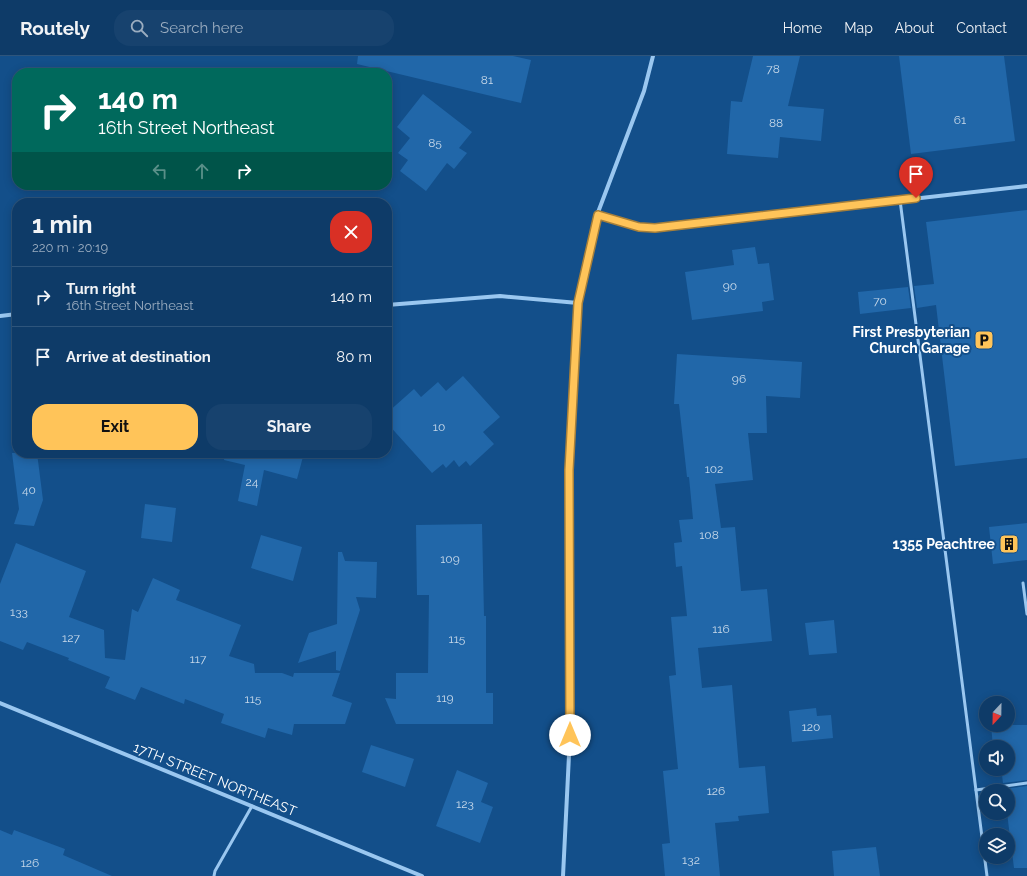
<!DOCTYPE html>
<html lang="en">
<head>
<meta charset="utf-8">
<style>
  :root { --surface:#0e3b68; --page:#17426e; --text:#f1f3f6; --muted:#9badc0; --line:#2e557c; --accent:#ffc459 }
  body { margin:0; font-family:Raleway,sans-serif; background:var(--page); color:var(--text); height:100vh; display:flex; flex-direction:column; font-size:15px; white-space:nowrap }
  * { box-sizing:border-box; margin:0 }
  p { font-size:13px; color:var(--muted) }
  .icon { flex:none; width:22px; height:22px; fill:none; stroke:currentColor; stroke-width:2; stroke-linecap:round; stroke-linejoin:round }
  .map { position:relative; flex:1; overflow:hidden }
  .details { position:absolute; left:12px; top:142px; width:380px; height:260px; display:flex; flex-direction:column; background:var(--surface); border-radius:16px; box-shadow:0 2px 10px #0003,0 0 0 1px var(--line) }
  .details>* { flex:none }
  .banner { position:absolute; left:12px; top:12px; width:380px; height:122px; border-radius:16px; box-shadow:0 2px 10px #0003,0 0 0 1px var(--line); background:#00695c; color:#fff; overflow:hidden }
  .needle { width:26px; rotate:202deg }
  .fabs { position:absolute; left:979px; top:640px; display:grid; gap:8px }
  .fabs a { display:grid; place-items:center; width:36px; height:36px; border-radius:50%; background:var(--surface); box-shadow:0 2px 10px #0003,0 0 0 1px var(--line); font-size:20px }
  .pin { position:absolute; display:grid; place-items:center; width:34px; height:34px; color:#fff; margin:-41px -17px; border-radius:50% 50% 50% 0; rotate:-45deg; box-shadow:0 0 4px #0007 }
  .pin .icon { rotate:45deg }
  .me { position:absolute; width:44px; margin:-22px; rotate:0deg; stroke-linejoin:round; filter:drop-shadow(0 0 3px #0008) }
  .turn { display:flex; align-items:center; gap:14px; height:84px; padding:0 20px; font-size:18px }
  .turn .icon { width:52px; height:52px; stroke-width:2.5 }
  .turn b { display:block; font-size:28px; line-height:34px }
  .lanes { display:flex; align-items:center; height:38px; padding:0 20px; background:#0003; justify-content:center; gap:20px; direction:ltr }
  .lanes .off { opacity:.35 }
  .round { display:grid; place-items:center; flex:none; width:42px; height:42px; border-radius:16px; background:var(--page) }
  .headline { display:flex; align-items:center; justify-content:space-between; height:68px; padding:0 20px }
  h1 { font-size:24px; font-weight:700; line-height:30px }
  .primary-button { display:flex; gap:8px; margin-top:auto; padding:8px 20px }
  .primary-button a { flex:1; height:46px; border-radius:16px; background:var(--accent); color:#111; font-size:16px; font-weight:700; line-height:46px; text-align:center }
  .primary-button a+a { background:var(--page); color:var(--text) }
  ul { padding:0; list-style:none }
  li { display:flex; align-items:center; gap:12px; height:60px; padding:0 20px; border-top:1px solid var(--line) }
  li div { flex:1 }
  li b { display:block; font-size:15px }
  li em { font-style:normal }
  header { display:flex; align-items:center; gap:24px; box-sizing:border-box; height:56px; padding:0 20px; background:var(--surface); border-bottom:1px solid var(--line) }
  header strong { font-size:19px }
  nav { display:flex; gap:22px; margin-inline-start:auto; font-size:14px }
  .search { width:280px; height:36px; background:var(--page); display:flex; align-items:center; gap:10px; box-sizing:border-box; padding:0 14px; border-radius:16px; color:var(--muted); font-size:15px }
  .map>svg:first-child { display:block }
  .building { fill:#2167a9 }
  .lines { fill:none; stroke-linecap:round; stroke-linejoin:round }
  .service { stroke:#9ac7f0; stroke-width:3 }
  .minor { stroke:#9ac7f0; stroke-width:4 }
  .route-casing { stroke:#a67f3a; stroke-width:10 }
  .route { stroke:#ffc459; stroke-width:7 }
  .labels { text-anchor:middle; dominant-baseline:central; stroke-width:4; stroke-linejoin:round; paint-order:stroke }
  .number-label { font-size:12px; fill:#c8d9ea }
  .poi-label { font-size:14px; font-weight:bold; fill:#fff; stroke:#134f8a; text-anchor:end }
  .street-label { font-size:14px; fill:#fff; stroke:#134f8a }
</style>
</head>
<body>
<header>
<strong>Routely</strong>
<div class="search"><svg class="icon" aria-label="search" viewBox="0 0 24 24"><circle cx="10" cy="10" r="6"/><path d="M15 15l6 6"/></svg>Search here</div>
<nav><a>Home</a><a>Map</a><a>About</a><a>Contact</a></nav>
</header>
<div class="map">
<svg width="1027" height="820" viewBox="0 0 1027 820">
  <rect width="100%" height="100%" fill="#134f8a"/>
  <g class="building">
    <path d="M 358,0 L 513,0 L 531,4 L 521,47 L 357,8 Z"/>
    <path d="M 753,0 L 800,0 L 788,50 L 824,53 L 821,85 L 780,81 L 778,102 L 727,98 L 731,45 L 742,46 Z"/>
    <path d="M 899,0 L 1004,0 L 1015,85 L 911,98 Z"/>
    <path d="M 423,38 L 472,76 L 459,92 L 467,97 L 454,113 L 447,107 L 426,135 L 400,115 L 408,104 L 398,97 L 410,82 L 397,71 Z"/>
    <path d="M 1027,154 L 1027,402 L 955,410 L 936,249 L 917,252 L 914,230 L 934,228 L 926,166 Z"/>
    <path d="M 755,191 L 758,208 L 769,207 L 774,244 L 762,246 L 763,255 L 692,264 L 685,216 L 734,209 L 732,194 Z"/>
    <path d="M 908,231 L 911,252 L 860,258 L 858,236 Z"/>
    <path d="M 677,298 L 802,306 L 800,342 L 766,340 L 767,377 L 748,377 L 753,424 L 715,428 L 721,472 L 735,471 L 741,535 L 767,533 L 772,585 L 698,592 L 702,632 L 732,629 L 739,712 L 765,710 L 769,757 L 738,760 L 739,765 L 715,767 L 720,820 L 665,820 L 662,788 L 670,787 L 663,715 L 678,713 L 669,620 L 676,619 L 671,561 L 687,560 L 682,510 L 676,511 L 674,487 L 682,486 L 679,464 L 693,463 L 689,421 L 687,421 L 679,348 L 674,348 Z"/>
    <path d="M 463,320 L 500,361 L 483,376 L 494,388 L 470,410 L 466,405 L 459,411 L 454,404 L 446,412 L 443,408 L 432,417 L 387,367 L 387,357 L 414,333 L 421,341 L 438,326 L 446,335 Z"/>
    <path d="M 12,397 L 37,397 L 43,444 L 34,470 L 14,468 L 19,453 Z"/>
    <path d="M 225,397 L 304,397 L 297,423 L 264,414 L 257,450 L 238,445 L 245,409 L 224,404 Z"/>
    <path d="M 145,448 L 176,452 L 172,486 L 141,482 Z"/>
    <path d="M 1027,467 L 1027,504 L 993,508 L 989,471 Z"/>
    <path d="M 482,468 L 484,560 L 486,560 L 486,637 L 493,637 L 493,668 L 396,668 L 385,642 L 396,643 L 396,617 L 428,617 L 429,539 L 417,539 L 416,469 Z"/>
    <path d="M 261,479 L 302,491 L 293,525 L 251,512 Z"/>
    <path d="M 16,487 L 86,515 L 69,561 L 104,574 L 105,602 L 125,604 L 132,553 L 138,556 L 153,522 L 180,534 L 176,544 L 241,569 L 229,600 L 254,608 L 255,617 L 282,617 L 293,621 L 294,617 L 340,617 L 332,640 L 352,647 L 345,668 L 294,668 L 292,679 L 268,672 L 265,682 L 221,667 L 224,658 L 185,643 L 184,648 L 141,631 L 135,644 L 105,632 L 110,621 L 68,604 L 69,602 L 27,586 L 23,594 L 0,585 L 0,528 Z"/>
    <path d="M 338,496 L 342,496 L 345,505 L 377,506 L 376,542 L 356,541 L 360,554 L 340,615 L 336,614 L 336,595 L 298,607 L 309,577 L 337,568 Z"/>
    <path d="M 834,564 L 837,597 L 809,599 L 805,567 Z"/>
    <path d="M 816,652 L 817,660 L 831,659 L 833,682 L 792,686 L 789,655 Z"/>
    <path d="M 991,669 L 1027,669 L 1027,724 L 1003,727 L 1002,719 L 997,720 L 996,713 L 1008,713 L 1008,691 L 993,691 Z"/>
    <path d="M 371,689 L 414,703 L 405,731 L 362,716 Z"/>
    <path d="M 457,714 L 488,727 L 481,746 L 493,751 L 480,787 L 436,770 Z"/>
    <path d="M 1027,730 L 1027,812 L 1014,812 L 1007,757 L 1008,757 L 1008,735 L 1004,735 L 1004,733 Z"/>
    <path d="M 0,774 L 12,779 L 14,774 L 65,793 L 63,799 L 112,820 L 0,820 Z"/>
    <path d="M 876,791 L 880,820 L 834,820 L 832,795 Z"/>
  </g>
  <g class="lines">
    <g class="service">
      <path d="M 900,144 L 987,820"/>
      <path d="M 1023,527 L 1027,558"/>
      <path d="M 976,734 L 1027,727"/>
      <path d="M 214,820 L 215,815 L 252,750"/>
    </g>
    <g class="minor">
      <path d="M 597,159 L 639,171 L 655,172 L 1027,130"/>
      <path d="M 387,249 L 500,240 L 578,247"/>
      <path d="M 0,260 L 17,258"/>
      <path d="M 0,647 L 422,820"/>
      <path d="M 563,820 L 570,679 L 569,414 L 578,247 L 597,159 L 644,35 L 653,0"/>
    </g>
  </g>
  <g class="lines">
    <defs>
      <path id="route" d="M 570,679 L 569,414 L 578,247 L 598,159 L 639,171 L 655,172 L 916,142"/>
    </defs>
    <use href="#route" class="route-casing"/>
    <use href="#route" class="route"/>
  </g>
  <defs>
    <symbol id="parking-square" viewBox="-11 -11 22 22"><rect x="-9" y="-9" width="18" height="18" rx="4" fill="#ffc459" stroke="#134f8a"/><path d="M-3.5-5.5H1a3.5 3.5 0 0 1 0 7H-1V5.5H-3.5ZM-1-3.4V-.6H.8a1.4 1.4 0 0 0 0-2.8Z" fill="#111"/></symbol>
    <symbol id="building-square" viewBox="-11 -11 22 22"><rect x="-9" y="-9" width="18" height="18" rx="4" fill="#ffc459" stroke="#134f8a"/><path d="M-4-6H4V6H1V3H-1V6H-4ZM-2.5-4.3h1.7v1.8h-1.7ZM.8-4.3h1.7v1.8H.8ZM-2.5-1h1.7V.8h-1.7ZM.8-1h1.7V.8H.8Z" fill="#111"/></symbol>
  </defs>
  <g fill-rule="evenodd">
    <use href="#parking-square" x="973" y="273" width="22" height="22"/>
    <use href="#building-square" x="998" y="477" width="22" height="22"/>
  </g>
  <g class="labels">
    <g class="number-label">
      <text x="773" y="13">78</text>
      <text x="487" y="24">81</text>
      <text x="960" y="64">61</text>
      <text x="776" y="67">88</text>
      <text x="435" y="87">85</text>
      <text x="730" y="230">90</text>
      <text x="880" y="245">70</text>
      <text x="739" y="323">96</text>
      <text x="439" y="371">10</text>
      <text x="714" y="413">102</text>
      <text x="252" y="426">24</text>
      <text x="29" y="434">40</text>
      <text x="709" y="479">108</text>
      <text x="450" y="503">109</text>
      <text x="19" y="556">133</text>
      <text x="721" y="573">116</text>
      <text x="71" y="582">127</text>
      <text x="457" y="583">115</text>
      <text x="198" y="603">117</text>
      <text x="445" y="642">119</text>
      <text x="253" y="643">115</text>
      <text x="811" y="671">120</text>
      <text x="716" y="735">126</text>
      <text x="465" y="748">123</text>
      <text x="691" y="804">132</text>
      <text x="30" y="807">126</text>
    </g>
    <g class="poi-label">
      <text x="970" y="276">First Presbyterian<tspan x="970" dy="16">Church Garage</tspan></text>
      <text x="995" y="488">1355 Peachtree</text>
    </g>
    <g class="street-label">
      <text transform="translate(215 723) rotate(22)">17TH STREET NORTHEAST</text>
    </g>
  </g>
</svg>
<div class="fabs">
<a><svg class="needle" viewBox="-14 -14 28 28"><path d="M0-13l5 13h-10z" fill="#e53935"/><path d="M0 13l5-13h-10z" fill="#9badc0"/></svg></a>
<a><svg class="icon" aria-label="sound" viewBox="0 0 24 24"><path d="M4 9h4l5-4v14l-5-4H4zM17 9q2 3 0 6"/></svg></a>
<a><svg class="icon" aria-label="search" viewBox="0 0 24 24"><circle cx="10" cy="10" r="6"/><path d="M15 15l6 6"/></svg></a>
<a><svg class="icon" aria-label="layers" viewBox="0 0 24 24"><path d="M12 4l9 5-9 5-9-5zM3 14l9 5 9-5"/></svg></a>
</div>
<div class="pin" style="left:916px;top:142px;background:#d93025"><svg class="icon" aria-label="arrive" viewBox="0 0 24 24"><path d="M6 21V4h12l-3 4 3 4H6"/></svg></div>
<svg class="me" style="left:570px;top:679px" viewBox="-20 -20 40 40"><circle r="19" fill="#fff"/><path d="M0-13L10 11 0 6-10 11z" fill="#ffc459"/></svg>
<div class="banner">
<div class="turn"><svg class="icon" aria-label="right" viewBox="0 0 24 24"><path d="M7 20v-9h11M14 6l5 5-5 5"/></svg><div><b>140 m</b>16th Street Northeast</div></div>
<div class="lanes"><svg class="icon off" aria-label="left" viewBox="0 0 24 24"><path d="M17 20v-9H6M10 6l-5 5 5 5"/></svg><svg class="icon off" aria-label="ahead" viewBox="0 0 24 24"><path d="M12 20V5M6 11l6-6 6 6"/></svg><svg class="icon" aria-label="right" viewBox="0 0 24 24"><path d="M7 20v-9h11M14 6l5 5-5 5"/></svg></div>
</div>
<section class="details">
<div class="headline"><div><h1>1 min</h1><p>220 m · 20:19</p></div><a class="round" style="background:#d93025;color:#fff"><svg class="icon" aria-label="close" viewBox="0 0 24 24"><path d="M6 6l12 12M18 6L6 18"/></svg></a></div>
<ul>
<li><svg class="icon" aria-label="right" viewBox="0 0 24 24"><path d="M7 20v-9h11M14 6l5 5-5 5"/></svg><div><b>Turn right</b><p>16th Street Northeast</p></div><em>140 m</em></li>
<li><svg class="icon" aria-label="arrive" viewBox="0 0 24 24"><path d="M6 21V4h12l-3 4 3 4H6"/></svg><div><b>Arrive at destination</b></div><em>80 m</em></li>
</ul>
<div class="primary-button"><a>Exit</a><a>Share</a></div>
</section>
</div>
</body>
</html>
